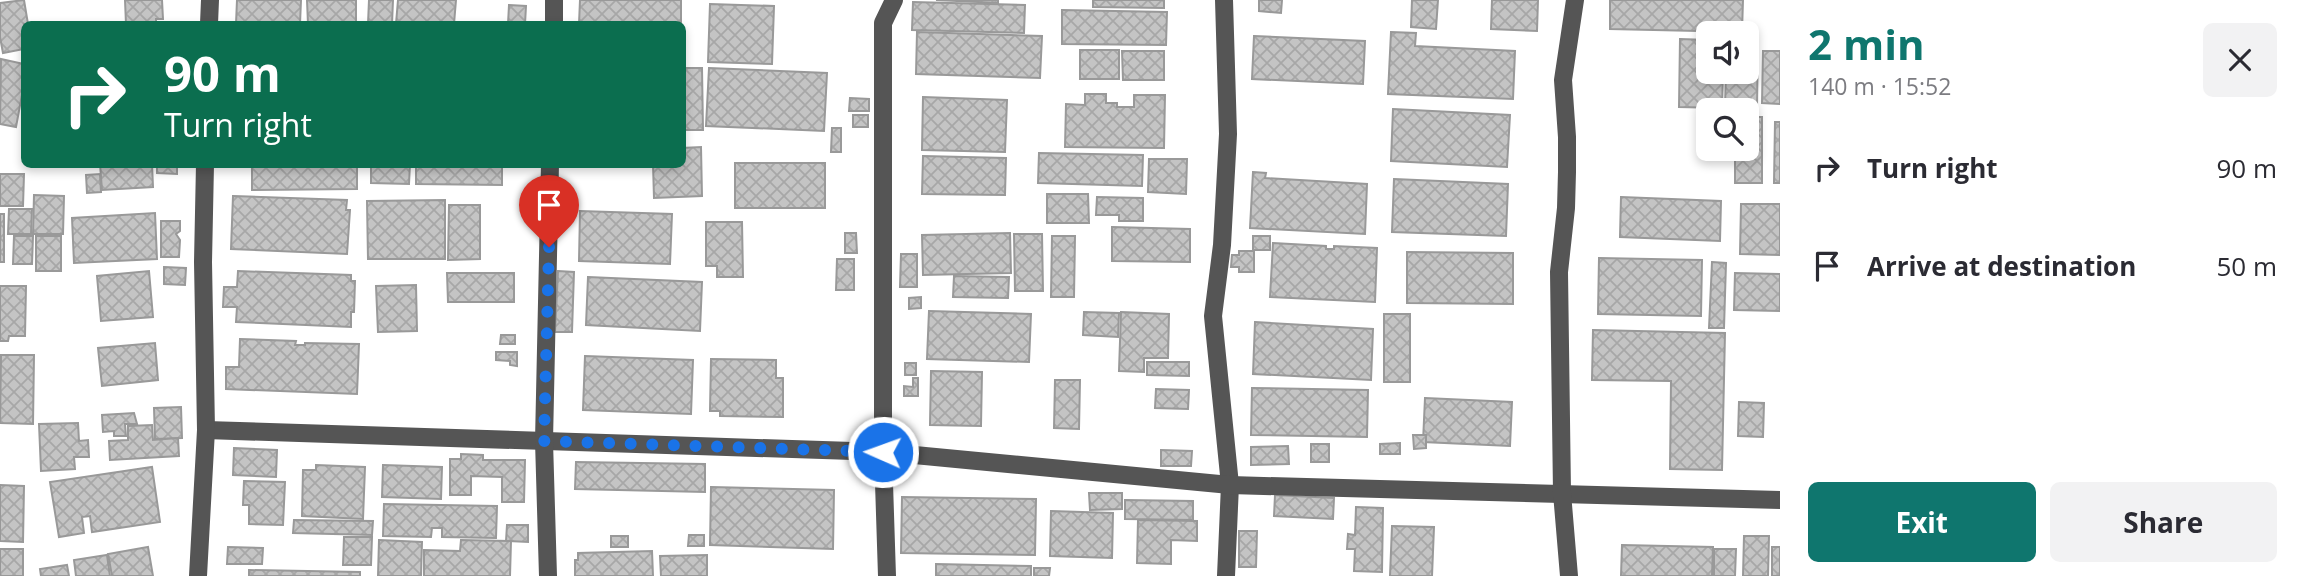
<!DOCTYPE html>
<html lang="en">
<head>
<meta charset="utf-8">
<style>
  :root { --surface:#fff; --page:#f2f2f3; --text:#2b2b33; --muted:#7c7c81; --accent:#0f766e }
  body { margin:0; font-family:"Open Sans",sans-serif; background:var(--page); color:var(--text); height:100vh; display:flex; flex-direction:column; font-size:26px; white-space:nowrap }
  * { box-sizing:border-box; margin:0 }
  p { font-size:23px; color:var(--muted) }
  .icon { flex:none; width:38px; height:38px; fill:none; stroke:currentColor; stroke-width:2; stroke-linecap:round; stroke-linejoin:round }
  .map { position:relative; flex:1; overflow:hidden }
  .drawer { display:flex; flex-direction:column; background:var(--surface); width:525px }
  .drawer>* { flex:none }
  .top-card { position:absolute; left:21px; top:21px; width:665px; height:147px; border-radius:10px; box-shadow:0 4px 10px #0003; background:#0b6e4f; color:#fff; overflow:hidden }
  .tools { position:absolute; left:1696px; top:21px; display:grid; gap:14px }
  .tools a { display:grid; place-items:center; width:63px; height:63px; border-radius:10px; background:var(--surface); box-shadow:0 4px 10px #0003; font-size:35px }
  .pin { position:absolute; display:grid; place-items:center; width:60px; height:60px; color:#fff; margin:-72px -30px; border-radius:50% 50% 50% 0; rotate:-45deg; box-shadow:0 0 7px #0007 }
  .pin .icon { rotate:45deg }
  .me { position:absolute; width:77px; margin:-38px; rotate:272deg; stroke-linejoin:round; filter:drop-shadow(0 0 5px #0008) }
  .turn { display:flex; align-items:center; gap:24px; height:147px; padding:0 28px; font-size:32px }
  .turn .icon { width:91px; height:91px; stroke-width:2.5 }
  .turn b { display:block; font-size:49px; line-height:60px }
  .round { display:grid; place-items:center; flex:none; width:74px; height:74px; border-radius:10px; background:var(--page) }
  .summary { display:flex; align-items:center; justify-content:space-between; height:119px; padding:0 28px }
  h1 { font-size:42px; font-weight:700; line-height:52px; color:var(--accent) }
  .action { display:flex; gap:14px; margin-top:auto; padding:14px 28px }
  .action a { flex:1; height:80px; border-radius:10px; background:var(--accent); color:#fff; font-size:28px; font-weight:700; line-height:80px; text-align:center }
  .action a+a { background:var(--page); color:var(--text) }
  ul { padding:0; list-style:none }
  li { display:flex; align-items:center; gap:21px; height:98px; padding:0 28px }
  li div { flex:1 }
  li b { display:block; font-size:26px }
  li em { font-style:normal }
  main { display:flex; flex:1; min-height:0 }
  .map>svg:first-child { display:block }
  .building { fill:url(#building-cross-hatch); stroke:#999; stroke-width:2 }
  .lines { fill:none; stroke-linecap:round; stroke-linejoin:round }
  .minor { stroke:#555; stroke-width:18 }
  .route { stroke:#1a73e8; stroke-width:12; stroke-dasharray:0 21.6 }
</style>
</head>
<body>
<main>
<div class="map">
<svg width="1780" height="576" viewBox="0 0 1780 576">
  <defs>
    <pattern id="building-cross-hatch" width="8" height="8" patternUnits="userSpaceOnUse" patternTransform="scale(1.75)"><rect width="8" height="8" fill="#c4c4c4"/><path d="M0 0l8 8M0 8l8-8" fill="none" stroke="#a7a7a7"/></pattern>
  </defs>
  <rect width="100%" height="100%" fill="#fff"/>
  <g class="building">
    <path d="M 24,0 L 28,24 L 24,24 L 24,49 L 3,53 L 0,37 L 0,3 Z"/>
    <path d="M 125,0 L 162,0 L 163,19 L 156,19 L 156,24 L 126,24 Z"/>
    <path d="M 237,0 L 301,0 L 300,24 L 236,24 Z"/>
    <path d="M 307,0 L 356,0 L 356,24 L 308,24 Z"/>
    <path d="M 369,0 L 393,0 L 392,24 L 368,24 Z"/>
    <path d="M 398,0 L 456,0 L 454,24 L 396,24 Z"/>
    <path d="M 580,0 L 681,0 L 681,24 L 579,24 Z"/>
    <path d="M 936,0 L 998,0 L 998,3 Z"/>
    <path d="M 1093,0 L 1164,0 L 1164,8 L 1093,7 Z"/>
    <path d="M 1259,0 L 1282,0 L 1281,13 L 1259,11 Z"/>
    <path d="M 1412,0 L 1438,0 L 1436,29 L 1411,27 Z"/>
    <path d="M 1492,0 L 1538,0 L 1537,31 L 1491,29 Z"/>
    <path d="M 1610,0 L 1743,0 L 1742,32 L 1610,29 Z"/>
    <path d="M 913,2 L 1025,5 L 1024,33 L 912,30 Z"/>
    <path d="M 710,4 L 774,6 L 772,64 L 708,62 Z"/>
    <path d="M 509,5 L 526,6 L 525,24 L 508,24 Z"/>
    <path d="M 1062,10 L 1167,12 L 1166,45 L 1062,44 Z"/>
    <path d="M 917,32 L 1042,36 L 1040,78 L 916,74 Z"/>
    <path d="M 1391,32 L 1416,33 L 1415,46 L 1515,51 L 1513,99 L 1388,94 Z"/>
    <path d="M 1254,36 L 1365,41 L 1363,84 L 1252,79 Z"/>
    <path d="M 1680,39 L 1708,40 L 1708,72 L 1723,72 L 1722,108 L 1679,107 Z"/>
    <path d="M 1746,41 L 1758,42 L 1757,107 L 1725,106 L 1726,72 L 1746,72 Z"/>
    <rect x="1080" y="50" width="39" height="29"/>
    <path d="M 1122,51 L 1164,51 L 1164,80 L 1123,80 Z"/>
    <path d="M 1763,51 L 1780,51 L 1780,104 L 1762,103 Z"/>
    <path d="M 1,59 L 24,64 L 24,84 L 16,127 L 0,124 Z"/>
    <path d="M 682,68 L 702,68 L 703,130 L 682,130 Z"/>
    <path d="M 709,68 L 827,73 L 824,131 L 706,126 Z"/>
    <path d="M 1085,94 L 1106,94 L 1106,103 L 1117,103 L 1117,107 L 1134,107 L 1134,95 L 1165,95 L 1164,148 L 1065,147 L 1066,104 L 1085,105 Z"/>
    <path d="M 923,97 L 1007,100 L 1005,152 L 922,150 Z"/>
    <path d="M 850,98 L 869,99 L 869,111 L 849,111 Z"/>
    <path d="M 1393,109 L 1510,115 L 1507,167 L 1391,161 Z"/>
    <rect x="853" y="115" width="15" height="12"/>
    <path d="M 1746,117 L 1762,117 L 1762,183 L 1735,183 L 1735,149 L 1746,149 Z"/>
    <path d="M 1775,122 L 1780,122 L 1780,183 L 1774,183 Z"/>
    <path d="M 832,128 L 841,128 L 841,152 L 831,152 Z"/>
    <path d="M 701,147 L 702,196 L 654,198 L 653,164 L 682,164 L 682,148 Z"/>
    <path d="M 1039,153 L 1143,155 L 1142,186 L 1038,183 Z"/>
    <path d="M 923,156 L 1006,158 L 1005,195 L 922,194 Z"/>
    <path d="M 1149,159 L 1187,159 L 1186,194 L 1148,192 Z"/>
    <rect x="735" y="163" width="90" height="45"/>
    <path d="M 100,164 L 152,164 L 153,187 L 102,190 Z"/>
    <path d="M 157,164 L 177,164 L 177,174 L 157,173 Z"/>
    <path d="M 252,164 L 357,164 L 357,189 L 252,190 Z"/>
    <path d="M 371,164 L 410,164 L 409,184 L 371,183 Z"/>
    <path d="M 416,164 L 502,164 L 502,185 L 416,184 Z"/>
    <path d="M 1253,172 L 1266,173 L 1265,178 L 1367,184 L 1365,234 L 1250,228 Z"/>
    <path d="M 0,174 L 24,174 L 23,206 L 0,206 Z"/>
    <path d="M 100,174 L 101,192 L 87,193 L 86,175 Z"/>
    <path d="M 1394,179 L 1508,184 L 1506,236 L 1392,232 Z"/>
    <path d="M 1047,194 L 1088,194 L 1089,223 L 1047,223 Z"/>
    <path d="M 34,195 L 64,196 L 63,234 L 33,234 Z"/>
    <path d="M 233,196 L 347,200 L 346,210 L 350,210 L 347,254 L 231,249 Z"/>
    <path d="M 1097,197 L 1143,198 L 1143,221 L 1119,221 L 1119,215 L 1096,215 Z"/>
    <path d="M 1621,197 L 1721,201 L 1720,241 L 1620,237 Z"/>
    <path d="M 445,200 L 445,259 L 368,259 L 367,201 Z"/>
    <path d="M 1741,204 L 1780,204 L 1780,255 L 1740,254 Z"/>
    <path d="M 449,205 L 480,205 L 480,259 L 448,260 Z"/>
    <path d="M 9,209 L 32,209 L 31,234 L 8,234 Z"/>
    <path d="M 580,211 L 672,214 L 670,264 L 579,261 Z"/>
    <path d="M 155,213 L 157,259 L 74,263 L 72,218 Z"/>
    <rect x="0" y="214" width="4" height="48"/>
    <path d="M 161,221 L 180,221 L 180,231 L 176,234 L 180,240 L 179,257 L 161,257 Z"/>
    <path d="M 706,222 L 742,222 L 743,277 L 717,277 L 717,266 L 706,266 Z"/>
    <path d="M 1112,227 L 1190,229 L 1190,262 L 1112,261 Z"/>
    <path d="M 845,233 L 856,233 L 857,253 L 845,253 Z"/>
    <path d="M 1010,233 L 1011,273 L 923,275 L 922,235 Z"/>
    <path d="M 1014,234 L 1042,234 L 1043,291 L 1015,291 Z"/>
    <path d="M 14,236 L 33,236 L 32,264 L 13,264 Z"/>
    <rect x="36" y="236" width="25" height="35"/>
    <path d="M 1052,236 L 1075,236 L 1074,297 L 1051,297 Z"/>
    <rect x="1253" y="236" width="17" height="14"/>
    <path d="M 1273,243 L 1326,246 L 1326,249 L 1334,249 L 1334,246 L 1377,248 L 1375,302 L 1270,297 Z"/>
    <path d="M 1239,251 L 1254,251 L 1254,272 L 1239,272 L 1239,267 L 1231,267 L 1232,255 L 1239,255 Z"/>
    <path d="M 1407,252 L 1513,253 L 1513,304 L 1407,303 Z"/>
    <path d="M 901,254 L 917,254 L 917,287 L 900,287 Z"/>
    <path d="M 1599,258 L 1702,260 L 1701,316 L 1598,314 Z"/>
    <path d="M 837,259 L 854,259 L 854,290 L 836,290 Z"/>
    <path d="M 1712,262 L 1726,263 L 1724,328 L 1709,328 Z"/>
    <path d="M 164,267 L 186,268 L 185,285 L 164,284 Z"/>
    <path d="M 149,271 L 153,317 L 101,321 L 97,276 Z"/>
    <path d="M 238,271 L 351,275 L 351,281 L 355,281 L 354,312 L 351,312 L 351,327 L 236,322 L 237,307 L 223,307 L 224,287 L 237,287 Z"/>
    <path d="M 558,271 L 574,272 L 572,332 L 555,332 Z"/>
    <path d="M 447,273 L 514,273 L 514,302 L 448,302 Z"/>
    <path d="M 1735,273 L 1780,274 L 1780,311 L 1734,310 Z"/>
    <path d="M 954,276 L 1009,277 L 1008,298 L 953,297 Z"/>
    <path d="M 588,277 L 702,282 L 700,331 L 586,325 Z"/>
    <path d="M 416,285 L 417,331 L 378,332 L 376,286 Z"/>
    <path d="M 0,286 L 26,286 L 25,336 L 9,336 L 8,341 L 0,341 Z"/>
    <path d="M 921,297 L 921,308 L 909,309 L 909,298 Z"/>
    <path d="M 929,311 L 1031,314 L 1029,362 L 927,359 Z"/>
    <path d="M 1084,312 L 1119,313 L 1118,337 L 1083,335 Z"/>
    <path d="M 1121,312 L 1169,314 L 1168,358 L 1144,358 L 1144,372 L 1119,371 Z"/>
    <rect x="1384" y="314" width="26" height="68"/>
    <path d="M 1255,322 L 1373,329 L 1371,380 L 1253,374 Z"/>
    <path d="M 1593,330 L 1725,333 L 1722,470 L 1670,469 L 1671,381 L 1592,380 Z"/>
    <path d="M 501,335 L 515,335 L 515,344 L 500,344 Z"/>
    <path d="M 240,339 L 296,341 L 295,345 L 305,345 L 305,343 L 359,344 L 357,394 L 226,389 L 226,367 L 239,367 Z"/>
    <path d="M 155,343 L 158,380 L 102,386 L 98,348 Z"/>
    <path d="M 496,352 L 517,352 L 517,366 L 510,365 L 510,361 L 496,360 Z"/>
    <path d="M 1,355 L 34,355 L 33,424 L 0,423 Z"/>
    <path d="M 585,356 L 693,360 L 691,414 L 583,410 Z"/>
    <path d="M 711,359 L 776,360 L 776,378 L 783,378 L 783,417 L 720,416 L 720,411 L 710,411 Z"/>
    <path d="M 1147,362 L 1189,362 L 1189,376 L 1147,375 Z"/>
    <rect x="905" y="363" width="11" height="12"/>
    <path d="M 931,371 L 982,372 L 981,426 L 930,425 Z"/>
    <path d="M 913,378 L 918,378 L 918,396 L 904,396 L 904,386 L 913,387 Z"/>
    <path d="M 1055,380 L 1080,380 L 1079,429 L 1054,428 Z"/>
    <path d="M 1252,388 L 1368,390 L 1367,437 L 1251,435 Z"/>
    <path d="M 1156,389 L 1189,390 L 1188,409 L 1155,408 Z"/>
    <path d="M 1425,398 L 1512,402 L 1510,446 L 1423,442 Z"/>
    <path d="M 1739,402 L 1764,403 L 1763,437 L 1738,436 Z"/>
    <path d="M 181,407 L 182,438 L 155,439 L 154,408 Z"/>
    <path d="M 134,413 L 137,424 L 125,424 L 126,436 L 114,436 L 114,431 L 103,432 L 102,415 Z"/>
    <path d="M 78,423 L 79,441 L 88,440 L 89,457 L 74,457 L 75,469 L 41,471 L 39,424 Z"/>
    <path d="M 152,425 L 153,440 L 178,438 L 179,456 L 110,460 L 109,441 L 128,440 L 128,426 Z"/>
    <path d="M 1413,435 L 1426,435 L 1426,448 L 1414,449 Z"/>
    <path d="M 1400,443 L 1400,454 L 1380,454 L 1380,444 Z"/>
    <rect x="1311" y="444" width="18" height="18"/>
    <path d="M 1288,446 L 1289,464 L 1251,465 L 1251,447 Z"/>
    <path d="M 234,448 L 277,450 L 276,477 L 233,475 Z"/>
    <path d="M 1161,450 L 1192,451 L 1191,466 L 1161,466 Z"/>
    <path d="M 461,454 L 483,455 L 483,460 L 525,460 L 524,502 L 502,502 L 502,477 L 471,476 L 471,495 L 450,495 L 450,459 L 461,459 Z"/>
    <path d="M 576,462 L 705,464 L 705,492 L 575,489 Z"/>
    <path d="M 316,465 L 365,467 L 363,519 L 302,516 L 303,470 L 316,470 Z"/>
    <path d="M 383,465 L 442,467 L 441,499 L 382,497 Z"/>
    <path d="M 152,467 L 160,522 L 92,532 L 90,516 L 82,517 L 84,533 L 59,537 L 50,482 Z"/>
    <path d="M 244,481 L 285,482 L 283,525 L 249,524 L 249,505 L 243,505 Z"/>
    <path d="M 0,485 L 24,486 L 23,542 L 0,541 Z"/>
    <path d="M 711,487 L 834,490 L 833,549 L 710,545 Z"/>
    <path d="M 1089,493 L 1122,493 L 1122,509 L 1090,510 Z"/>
    <path d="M 1275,495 L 1334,498 L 1333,519 L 1274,516 Z"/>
    <path d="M 902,497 L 1036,499 L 1035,555 L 901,553 Z"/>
    <path d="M 1125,500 L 1193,501 L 1193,520 L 1125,519 Z"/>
    <path d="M 384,504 L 497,506 L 496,538 L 442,537 L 442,528 L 432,528 L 431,537 L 383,536 Z"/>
    <path d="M 1356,507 L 1383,508 L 1382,572 L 1354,571 L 1355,549 L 1347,549 L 1348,534 L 1355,535 Z"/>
    <path d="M 1051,511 L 1113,513 L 1112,558 L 1050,556 Z"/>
    <path d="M 294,520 L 373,521 L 372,535 L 293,533 Z"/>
    <path d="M 1138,520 L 1197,521 L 1197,541 L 1171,540 L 1171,564 L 1137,563 Z"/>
    <path d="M 507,525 L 528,525 L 528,542 L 506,541 Z"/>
    <path d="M 1392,526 L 1434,527 L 1432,576 L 1390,576 Z"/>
    <path d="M 1239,531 L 1257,531 L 1256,567 L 1239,567 Z"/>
    <path d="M 689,535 L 704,535 L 704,546 L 688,546 Z"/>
    <rect x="611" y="536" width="17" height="11"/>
    <path d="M 1744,536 L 1769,536 L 1768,576 L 1743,576 Z"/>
    <path d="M 344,537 L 372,537 L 371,565 L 343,565 Z"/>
    <path d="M 379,540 L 422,542 L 421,576 L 378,576 Z"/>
    <path d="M 461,540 L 511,541 L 510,576 L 424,576 L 424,550 L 460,551 Z"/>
    <path d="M 1622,545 L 1713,547 L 1712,576 L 1621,576 Z"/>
    <path d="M 148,547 L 153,576 L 112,576 L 108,554 Z"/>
    <path d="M 228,547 L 263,548 L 262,564 L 227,564 Z"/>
    <rect x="1772" y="547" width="8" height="29"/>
    <rect x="0" y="549" width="23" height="27"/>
    <path d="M 1714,549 L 1736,549 L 1735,576 L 1714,576 Z"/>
    <path d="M 652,551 L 653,576 L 575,576 L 575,560 L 578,560 L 578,553 Z"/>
    <path d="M 107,555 L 110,576 L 76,576 L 74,560 Z"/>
    <path d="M 707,555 L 707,576 L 661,576 L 660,556 Z"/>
    <path d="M 936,564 L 1031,566 L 1031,576 L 936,576 Z"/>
    <path d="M 67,565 L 69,576 L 41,576 L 40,569 Z"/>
    <path d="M 1034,568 L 1050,568 L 1049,576 L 1034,576 Z"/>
    <path d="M 249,570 L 360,572 L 360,576 L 249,576 Z"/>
  </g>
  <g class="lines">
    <g class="minor">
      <path d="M 1224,0 L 1228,134 L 1222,245 L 1213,316 L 1230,485 L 1226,576"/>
      <path d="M 209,24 L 210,0"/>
      <path d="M 554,24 L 554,0"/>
      <path d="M 206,430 L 883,452 L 1230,485 L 1780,500"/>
      <path d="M 198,576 L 206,430 L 203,262 L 205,164"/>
      <path d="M 548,576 L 544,441 L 550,164"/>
      <path d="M 887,576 L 883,452 L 883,23 L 894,0"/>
      <path d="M 1569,576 L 1562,493 L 1559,272 L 1566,208 L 1567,172 L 1567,137 L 1563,80 L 1575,0"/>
    </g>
  </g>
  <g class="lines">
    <path class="route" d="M 549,247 L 544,441 L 883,452"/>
  </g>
</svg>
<div class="tools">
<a><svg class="icon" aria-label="sound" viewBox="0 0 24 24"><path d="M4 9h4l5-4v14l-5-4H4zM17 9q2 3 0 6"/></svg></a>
<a><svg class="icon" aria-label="search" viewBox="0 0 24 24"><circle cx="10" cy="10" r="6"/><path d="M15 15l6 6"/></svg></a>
</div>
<div class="pin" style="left:549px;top:247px;background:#d93025"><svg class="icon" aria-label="arrive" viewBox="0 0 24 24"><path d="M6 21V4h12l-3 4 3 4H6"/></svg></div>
<svg class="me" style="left:883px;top:452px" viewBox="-20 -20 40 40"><circle r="17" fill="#1a73e8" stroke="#fff" stroke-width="3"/><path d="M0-11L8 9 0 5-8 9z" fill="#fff"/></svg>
<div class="top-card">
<div class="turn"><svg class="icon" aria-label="right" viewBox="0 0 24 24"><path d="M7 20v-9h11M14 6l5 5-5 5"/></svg><div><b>90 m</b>Turn right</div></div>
</div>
</div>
<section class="drawer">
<div class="summary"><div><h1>2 min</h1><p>140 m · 15:52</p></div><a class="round"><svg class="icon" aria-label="close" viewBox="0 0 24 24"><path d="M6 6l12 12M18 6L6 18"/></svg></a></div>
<ul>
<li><svg class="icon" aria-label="right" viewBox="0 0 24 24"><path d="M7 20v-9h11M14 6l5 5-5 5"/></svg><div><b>Turn right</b></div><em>90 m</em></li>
<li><svg class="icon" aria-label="arrive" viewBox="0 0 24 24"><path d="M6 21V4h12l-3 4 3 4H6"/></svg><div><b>Arrive at destination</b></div><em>50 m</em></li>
</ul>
<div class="action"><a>Exit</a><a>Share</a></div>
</section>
</main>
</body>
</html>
